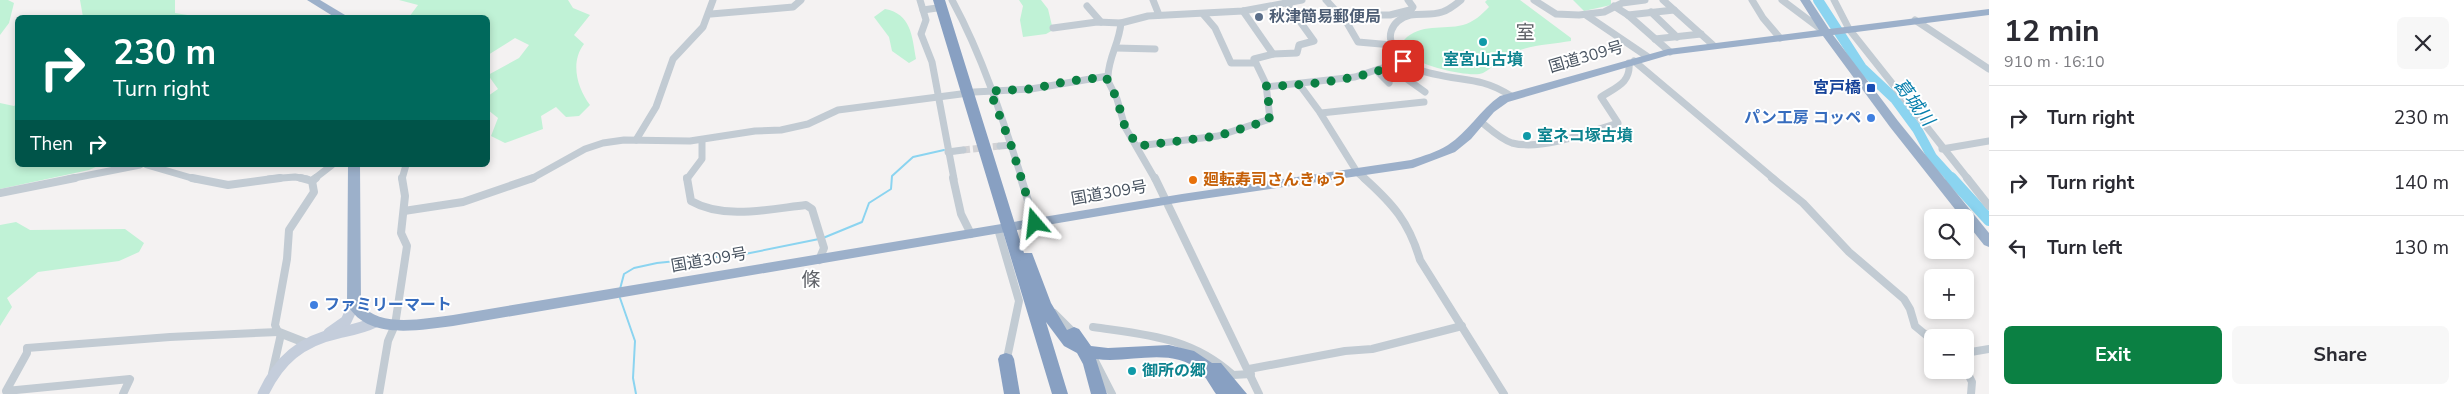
<!DOCTYPE html>
<html lang="en">
<head>
<meta charset="utf-8">
<style>
  :root { --surface:#fff; --page:#f7f7f7; --text:#2b2b33; --muted:#7c7c81; --line:#e1e1e2; --accent:#0b8043 }
  body { margin:0; font-family:"Nunito Sans","Noto Sans JP",sans-serif; background:var(--page); color:var(--text); height:100vh; display:flex; flex-direction:column; font-size:19px; white-space:nowrap }
  * { box-sizing:border-box; margin:0 }
  p { font-size:16px; color:var(--muted) }
  .icon { flex:none; width:28px; height:28px; fill:none; stroke:currentColor; stroke-width:2; stroke-linecap:round; stroke-linejoin:round }
  .map { position:relative; flex:1; overflow:hidden }
  .drawer { display:flex; flex-direction:column; background:var(--surface); width:475px }
  .drawer>* { flex:none }
  .guide { position:absolute; left:15px; top:15px; width:475px; height:152px; border-radius:8px; box-shadow:0 2px 8px #0003; background:#00695c; color:#fff; overflow:hidden }
  .buttons { position:absolute; left:1924px; top:209px; display:grid; gap:10px }
  .buttons a { display:grid; place-items:center; width:50px; height:50px; border-radius:8px; background:var(--surface); box-shadow:0 2px 8px #0003; font-size:25px }
  .pin { position:absolute; display:grid; place-items:center; width:42px; height:42px; color:#fff; margin:-21px; border-radius:10px; box-shadow:0 2px 8px #0006 }
  .me { position:absolute; width:55px; margin:-28px; rotate:343deg; stroke-linejoin:round; filter:drop-shadow(0 0 4px #0008) }
  .turn { display:flex; align-items:center; gap:18px; height:105px; padding:0 15px; font-size:22px }
  .turn .icon { width:65px; height:65px; stroke-width:2.5 }
  .turn b { display:block; font-size:35px; line-height:42px }
  .then { display:flex; align-items:center; height:48px; padding:0 15px; background:#0003; gap:10px; font-size:19px }
  .round { display:grid; place-items:center; flex:none; width:52px; height:52px; border-radius:8px; background:var(--page) }
  .head { display:flex; align-items:center; justify-content:space-between; height:85px; padding:0 15px }
  h1 { font-size:30px; font-weight:700; line-height:38px }
  .action { display:flex; gap:10px; margin-top:auto; padding:10px 15px }
  .action a { flex:1; height:58px; border-radius:8px; background:var(--accent); color:#fff; font-size:20px; font-weight:700; line-height:58px; text-align:center }
  .action a+a { background:var(--page); color:var(--text) }
  ul { padding:0; list-style:none }
  li { display:flex; align-items:center; gap:15px; height:65px; padding:0 15px; border-top:1px solid var(--line) }
  li div { flex:1 }
  li b { display:block; font-size:19px }
  li em { font-style:normal }
  main { display:flex; flex:1; min-height:0 }
  .map>svg:first-child { display:block }
  .green { fill:#c0f2d6 }
  .lines { fill:none; stroke-linecap:round; stroke-linejoin:round }
  .stream { stroke:#8bd4f0; stroke-width:2 }
  .river-far1 { stroke:#8bd4f0; stroke-width:10 }
  .river { stroke:#8bd4f0; stroke-width:12 }
  .minor-tunnel { stroke:#d2d2d5; stroke-width:7; stroke-dasharray:7 3; stroke-linecap:butt }
  .minor-far1 { stroke:#c2cbd3; stroke-width:7 }
  .minor { stroke:#c2cbd3; stroke-width:8 }
  .tertiary { stroke:#c2cbd3; stroke-width:9 }
  .secondary { stroke:#c4cddb; stroke-width:11 }
  .trunk { fill:#9cb0ca; fill-rule:evenodd }
  .motorway { fill:#88a0c2; fill-rule:evenodd }
  .route { stroke:#0b8043; stroke-width:9; stroke-dasharray:0 16.2 }
  .service-dot { fill:#5c6f8a; stroke:#fff; stroke-width:2 }
  .culture-dot { fill:#0f9aa8; stroke:#fff; stroke-width:2 }
  .transit-dot { fill:#1a4fb4; stroke:#fff; stroke-width:2 }
  .shop-dot { fill:#3f7fe0; stroke:#fff; stroke-width:2 }
  .food-dot { fill:#e8710a; stroke:#fff; stroke-width:2 }
  .labels { text-anchor:middle; dominant-baseline:central; stroke-width:4; stroke-linejoin:round; paint-order:stroke }
  .service-label { font-size:16px; font-weight:bold; fill:#4e5e75; stroke:#fff; text-anchor:start }
  .street-label { font-size:16px; fill:#485360; stroke:#fff }
  .culture-label { font-size:16px; font-weight:bold; fill:#0d838f; stroke:#fff; text-anchor:start }
  .transit-label { font-size:16px; font-weight:bold; fill:#164399; stroke:#fff; text-anchor:end }
  .shop-label { font-size:16px; font-weight:bold; fill:#366cbe; stroke:#fff; text-anchor:end }
  .food-label { font-size:16px; font-weight:bold; fill:#c56008; stroke:#fff; text-anchor:start }
  .water-label { font-size:18px; font-style:italic; fill:#077fad; stroke:#fff }
  .quarter-label { font-size:19px; fill:#5e6167; stroke:#fff }
</style>
</head>
<body>
<main>
<div class="map">
<svg width="1989" height="394" viewBox="0 0 1989 394">
  <rect width="100%" height="100%" fill="#f4f2f2"/>
  <g class="green">
    <path d="M 0,0 L 8,0 L 14,3 L 9,23 L 0,35 Z"/>
    <path d="M 80,0 L 175,0 L 175,13 L 200,17 L 83,17 Z"/>
    <path d="M 399,0 L 568,0 L 573,8 L 590,15 L 574,35 L 584,44 C 570,62 577,88 590,105 L 579,116 L 566,117 L 556,107 L 541,116 L 543,129 L 505,143 L 491,136 L 498,118 L 488,110 L 488,96 L 498,89 L 488,75 L 519,58 L 529,45 L 515,38 L 488,55 L 488,18 L 409,17 L 418,5 Z"/>
    <path d="M 1019,0 L 1041,0 L 1048,9 L 1053,30 L 1046,34 L 1023,37 L 1020,20 L 1023,6 Z"/>
    <path d="M 1487,0 L 1520,0 L 1571,38 L 1571,41 C 1553,44 1532,45 1514,52 C 1501,56 1495,67 1483,73 C 1472,78 1426,67 1416,59 C 1411,55 1407,46 1404,40 C 1420,23 1443,30 1463,25 C 1474,22 1481,15 1489,7 L 1485,2 Z"/>
    <path d="M 1573,0 L 1611,0 L 1611,5 L 1584,11 Z"/>
    <path d="M 885,9 C 911,14 912,35 916,59 L 909,63 L 892,51 L 889,37 L 874,17 Z"/>
    <path d="M 0,103 L 14,106 L 17,104 L 18,165 L 100,165 L 89,170 L 0,189 Z"/>
    <path d="M 16,222 L 30,230 L 125,229 L 144,243 L 139,252 L 119,261 L 38,272 L 7,298 L 12,307 L 0,326 L 0,225 Z"/>
  </g>
  <g class="lines">
    <g class="stream">
      <path d="M 823,238 L 862,222 L 869,203 L 891,189 L 892,176 L 913,157 L 944,150"/>
      <path d="M 620,289 L 624,274 L 634,268 L 657,263 L 745,254 L 819,239"/>
      <path d="M 620,298 L 635,341 L 633,378 L 636,394"/>
    </g>
    <path class="river-far1" d="M 1818,0 L 1862,68 L 1895,99 L 1917,129 L 1932,157 L 1952,179"/>
    <path class="river" d="M 1951,178 L 1989,220"/>
    <path class="minor-tunnel" d="M 963,150 L 1000,146"/>
    <g class="minor-far1">
      <path d="M 920,0 L 926,20 L 921,34 L 932,62 L 954,179"/>
      <path d="M 952,0 C 982,55 1003,120 1022,179"/>
      <path d="M 1153,0 L 1159,15"/>
      <path d="M 1326,0 L 1347,23 L 1358,42 L 1392,45"/>
      <path d="M 1408,0 L 1413,7 L 1409,13"/>
      <path d="M 1461,0 C 1455,5 1449,10 1442,12 C 1427,17 1411,10 1398,21 C 1392,26 1389,34 1391,41 C 1401,79 1455,75 1483,83 C 1494,86 1502,90 1511,96"/>
      <path d="M 1534,0 L 1556,14 L 1579,15 L 1604,12 L 1622,3 L 1645,0"/>
      <path d="M 1663,0 L 1713,45"/>
      <path d="M 1752,0 L 1763,18 L 1780,38"/>
      <path d="M 1782,0 L 1826,33"/>
      <path d="M 1834,0 L 1849,29 L 1968,179"/>
      <path d="M 1087,6 L 1101,22"/>
      <path d="M 1614,6 L 1628,15 L 1670,52"/>
      <path d="M 923,10 L 937,8"/>
      <path d="M 1651,12 L 1677,37"/>
      <path d="M 711,14 L 793,7 L 801,0"/>
      <path d="M 1203,14 L 1215,28 L 1231,63 L 1255,63"/>
      <path d="M 1374,15 L 1390,15 L 1410,10"/>
      <path d="M 1586,15 L 1648,57"/>
      <path d="M 1628,15 L 1674,10"/>
      <path d="M 1915,20 L 1989,69"/>
      <path d="M 1053,28 L 1097,22 L 1121,23 L 1148,16 L 1243,11 L 1302,0"/>
      <path d="M 1655,39 L 1701,34"/>
      <path d="M 1116,48 L 1155,49"/>
      <path d="M 1273,54 L 1297,53 L 1299,45 L 1314,41 L 1286,2"/>
      <path d="M 1634,61 L 1774,179"/>
      <path d="M 1390,67 L 1425,92"/>
      <path d="M 1377,71 L 1389,83"/>
      <path d="M 1106,77 L 1117,99 L 1125,127 L 1155,179"/>
      <path d="M 1299,84 L 1319,111 L 1357,172 L 1365,179"/>
      <path d="M 1266,87 L 1355,77 L 1403,61"/>
      <path d="M 974,92 L 1031,89 L 1108,76 C 1109,56 1119,44 1121,23"/>
      <path d="M 1321,113 L 1424,102"/>
      <path d="M 1480,121 C 1490,129 1500,139 1512,143 C 1542,151 1589,132 1618,123 L 1601,97 C 1616,87 1631,83 1629,63"/>
      <path d="M 636,140 L 656,107 L 673,59 L 703,27 L 713,0"/>
      <path d="M 1000,146 L 1011,145"/>
      <path d="M 1138,146 L 1218,136 L 1270,119 L 1266,84 L 1254,59 L 1273,54 L 1243,11"/>
      <path d="M 1942,149 L 1989,141"/>
      <path d="M 948,152 L 963,150"/>
      <path d="M 147,165 L 195,179"/>
      <path d="M 69,179 L 140,165"/>
      <path d="M 269,179 L 295,177 L 307,179"/>
      <path d="M 314,179 L 332,165"/>
      <path d="M 402,179 L 406,165"/>
      <path d="M 531,179 L 585,149 L 603,143 L 624,140 L 690,141 L 755,131 L 781,130 L 808,124 L 838,110 L 961,94"/>
      <path d="M 687,179 L 702,159 L 702,140"/>
    </g>
    <g class="minor">
      <path d="M 192,178 L 228,185 L 280,178"/>
      <path d="M 301,178 L 312,181"/>
      <path d="M 687,178 L 691,201 C 724,220 770,209 806,205 L 812,209 L 824,248 L 819,260"/>
      <path d="M 953,178 L 961,214 L 971,234"/>
      <path d="M 1021,178 L 1035,223"/>
      <path d="M 1155,178 L 1259,394"/>
      <path d="M 1364,178 C 1393,204 1409,222 1420,260 L 1504,394"/>
      <path d="M 1772,178 L 1803,203 L 1849,252 L 1904,299 L 1910,309 L 1915,326 L 1932,340"/>
      <path d="M 1967,178 L 1989,206"/>
      <path d="M 312,181 L 316,178"/>
      <path d="M 0,193 L 75,178"/>
      <path d="M 404,211 L 463,202 L 533,178"/>
      <path d="M 998,229 L 1019,301 L 1006,363"/>
      <path d="M 1054,313 L 1077,336"/>
      <path d="M 1093,327 C 1147,335 1191,337 1233,375 L 1251,374"/>
      <path d="M 1965,353 L 1989,349"/>
      <path d="M 1092,355 L 1112,394"/>
      <path d="M 1965,368 L 1972,382 L 1971,394"/>
      <path d="M 1249,369 L 1345,351 L 1372,349 L 1462,326"/>
      <path d="M 272,374 L 281,334"/>
      <path d="M 123,394 L 130,379 L 6,391 L 27,353 L 27,348 L 170,337 L 278,332 L 275,325 L 287,259 L 289,230 L 314,192 L 312,181"/>
      <path d="M 379,394 L 388,341 L 395,325 L 407,246 L 401,233 L 405,196 L 402,178"/>
    </g>
    <path class="tertiary" d="M 278,332 L 306,343"/>
    <g class="secondary">
      <path d="M 329,333 L 346,321 L 354,304"/>
      <path d="M 263,394 C 279,360 301,341 338,333 C 351,330 363,328 375,322"/>
    </g>
    <g class="trunk">
      <path d="M 307,0 L 320,0 L 350,18 L 336,18 Z"/>
      <path d="M 1800,0 L 1810,0 L 1829,29 L 1989,9 L 1989,15 L 1833,35 L 1898,121 L 1989,233 L 1989,247 L 1984,245 L 1965,221 L 1965,218 L 1962,218 L 1890,127 L 1823,36 L 1669,55 L 1508,102 L 1494,112 L 1471,139 L 1455,152 L 1413,168 L 1182,202 L 453,326 C 418,330 367,341 347,304 L 348,165 L 360,165 L 361,304 C 380,329 425,318 453,315 L 1182,194 L 1411,160 C 1423,156 1437,152 1448,145 C 1468,132 1480,110 1500,96 L 1668,49 L 1819,30 Z"/>
    </g>
    <g class="motorway">
      <path d="M 933,0 L 945,0 L 1024,253 L 1032,253 L 1051,303 L 1067,330 L 1074,327 L 1079,329 L 1091,346 L 1108,348 L 1169,345 L 1194,351 L 1212,363 L 1221,363 L 1247,394 L 1216,394 C 1211,387 1206,377 1200,371 C 1171,346 1130,364 1096,359 L 1107,394 L 1091,394 L 1083,364 L 1077,353 L 1064,346 L 1046,322 L 1068,394 L 1052,394 Z"/>
      <path d="M 1006,353 L 1012,355 L 1014,359 L 1020,394 L 1004,394 L 998,359 L 1000,355 Z"/>
    </g>
  </g>
  <g class="lines">
    <path class="route" d="M 1035,223 L 1011,145 L 990,91 L 1031,89 L 1069,81 L 1106,77 L 1117,99 L 1125,127 L 1138,146 L 1218,136 L 1269,120 C 1270,109 1268,97 1266,86 C 1306,86 1368,79 1403,61"/>
  </g>
  <circle class="service-dot" cx="1259" cy="17" r="5"/>
  <g class="culture-dot">
    <circle cx="1483" cy="42" r="5"/>
    <circle cx="1527" cy="136" r="5"/>
    <circle cx="1132" cy="371" r="5"/>
  </g>
  <rect class="transit-dot" x="1866" y="83" width="10" height="10" rx="2.5"/>
  <g class="shop-dot">
    <circle cx="1871" cy="118" r="5"/>
    <circle cx="314" cy="305" r="5"/>
  </g>
  <circle class="food-dot" cx="1193" cy="180" r="5"/>
  <g class="labels">
    <g class="service-label">
      <text x="1269" y="17">秋津簡易郵便局</text>
    </g>
    <g class="street-label">
      <text transform="translate(1586 57) rotate(-16)">国道309号</text>
      <text transform="translate(1109 193) rotate(-10)">国道309号</text>
      <text transform="translate(709 260) rotate(-10)">国道309号</text>
    </g>
    <g class="culture-label">
      <text x="1483" y="60" text-anchor="middle">室宮山古墳</text>
      <text x="1537" y="136">室ネコ塚古墳</text>
      <text x="1142" y="371">御所の郷</text>
    </g>
    <g class="transit-label">
      <text x="1861" y="88">宮戸橋</text>
    </g>
    <g class="shop-label">
      <text x="1861" y="118">パン工房 コッペ</text>
      <text x="324" y="305" text-anchor="start">ファミリーマート</text>
    </g>
    <g class="food-label">
      <text x="1203" y="180">廻転寿司さんきゅう</text>
    </g>
    <g class="water-label">
      <text transform="translate(1914 102) rotate(53)">葛城川</text>
    </g>
    <g class="quarter-label">
      <text x="1525" y="33">室</text>
      <text x="811" y="280">條</text>
    </g>
  </g>
</svg>
<div class="buttons">
<a><svg class="icon" aria-label="search" viewBox="0 0 24 24"><circle cx="10" cy="10" r="6"/><path d="M15 15l6 6"/></svg></a>
<a>+</a>
<a>−</a>
</div>
<div class="pin" style="left:1403px;top:61px;background:#d93025"><svg class="icon" aria-label="arrive" viewBox="0 0 24 24"><path d="M6 21V4h12l-3 4 3 4H6"/></svg></div>
<svg class="me" style="left:1035px;top:223px" viewBox="-20 -20 40 40"><path d="M0-17L14 15 0 8-14 15z" fill="#0b8043" stroke="#fff" stroke-width="4"/></svg>
<div class="guide">
<div class="turn"><svg class="icon" aria-label="right" viewBox="0 0 24 24"><path d="M7 20v-9h11M14 6l5 5-5 5"/></svg><div><b>230 m</b>Turn right</div></div>
<div class="then">Then<svg class="icon" aria-label="right" viewBox="0 0 24 24"><path d="M7 20v-9h11M14 6l5 5-5 5"/></svg></div>
</div>
</div>
<section class="drawer">
<div class="head"><div><h1>12 min</h1><p>910 m · 16:10</p></div><a class="round"><svg class="icon" aria-label="close" viewBox="0 0 24 24"><path d="M6 6l12 12M18 6L6 18"/></svg></a></div>
<ul>
<li><svg class="icon" aria-label="right" viewBox="0 0 24 24"><path d="M7 20v-9h11M14 6l5 5-5 5"/></svg><div><b>Turn right</b></div><em>230 m</em></li>
<li><svg class="icon" aria-label="right" viewBox="0 0 24 24"><path d="M7 20v-9h11M14 6l5 5-5 5"/></svg><div><b>Turn right</b></div><em>140 m</em></li>
<li><svg class="icon" aria-label="left" viewBox="0 0 24 24"><path d="M17 20v-9H6M10 6l-5 5 5 5"/></svg><div><b>Turn left</b></div><em>130 m</em></li>
</ul>
<div class="action"><a>Exit</a><a>Share</a></div>
</section>
</main>
</body>
</html>
